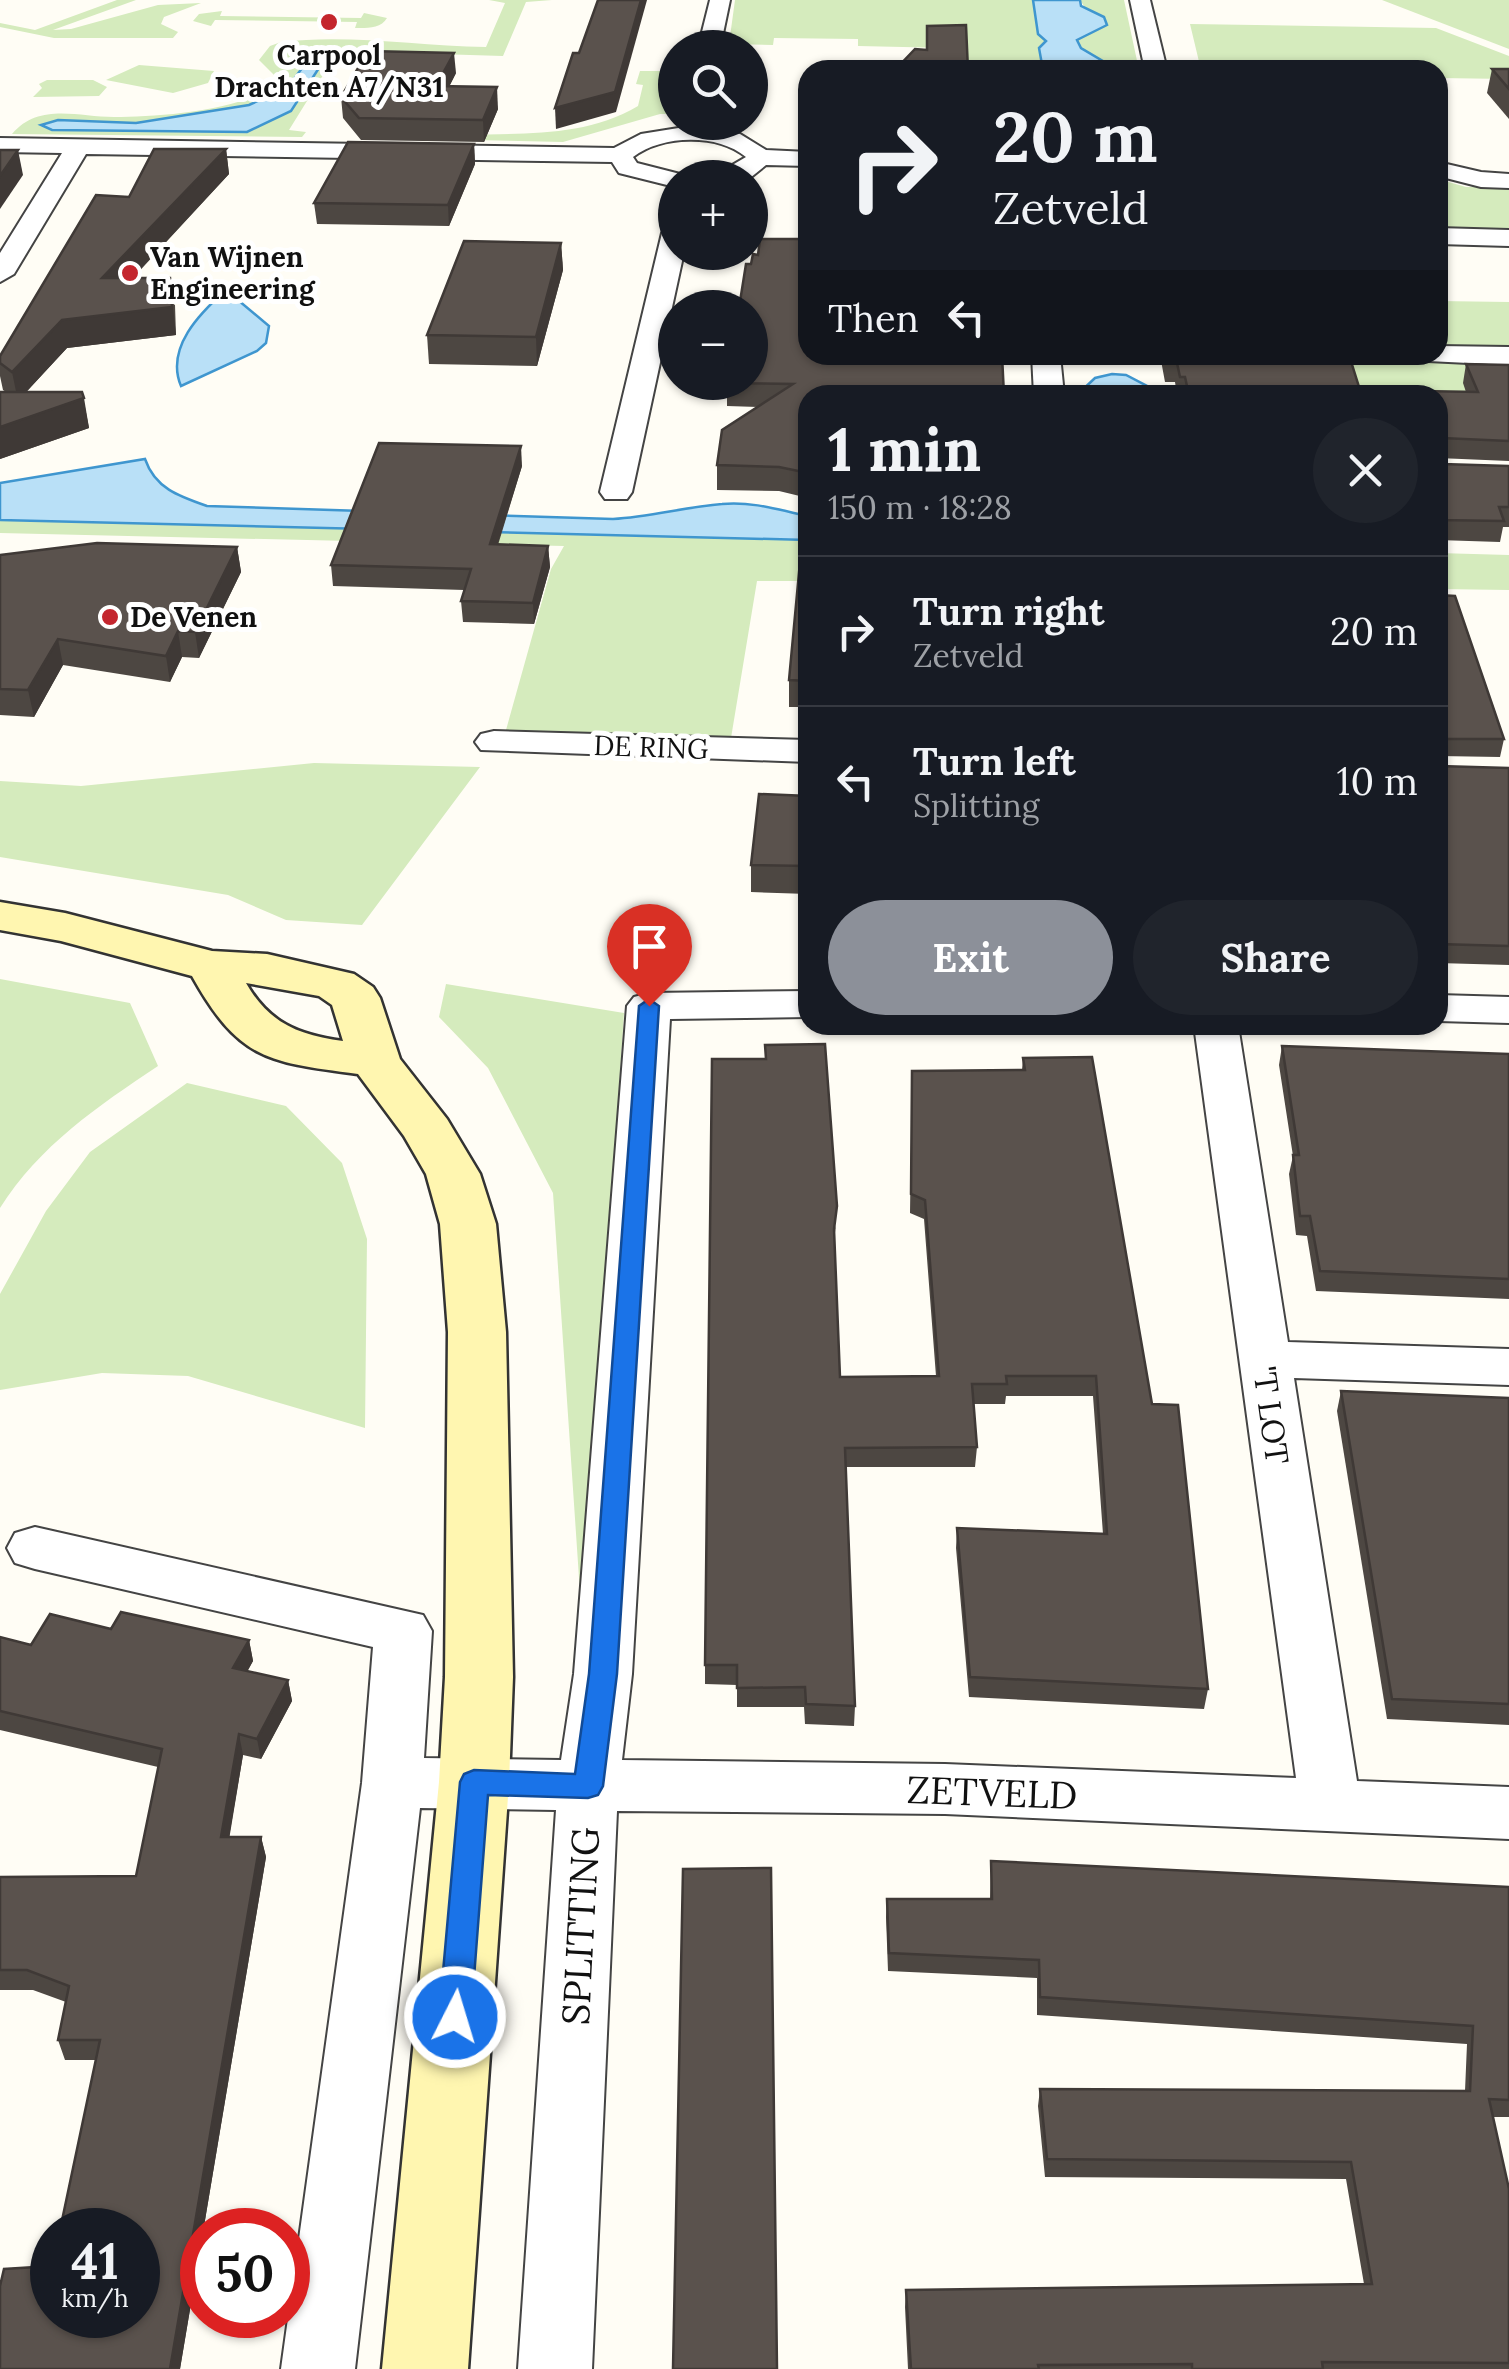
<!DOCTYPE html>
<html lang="en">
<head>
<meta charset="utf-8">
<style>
  :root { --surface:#171b24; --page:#20242c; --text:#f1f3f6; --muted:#9ea1a6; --line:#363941; --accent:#8c9099 }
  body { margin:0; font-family:Lora,serif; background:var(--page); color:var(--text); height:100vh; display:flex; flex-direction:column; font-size:38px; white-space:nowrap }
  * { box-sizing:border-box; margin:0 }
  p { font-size:32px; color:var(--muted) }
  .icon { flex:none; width:55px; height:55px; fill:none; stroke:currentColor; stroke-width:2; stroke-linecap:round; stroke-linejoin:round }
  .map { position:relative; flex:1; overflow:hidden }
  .side { position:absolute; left:798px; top:385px; width:650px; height:650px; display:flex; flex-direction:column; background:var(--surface); border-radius:30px; box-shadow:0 2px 8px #0004 }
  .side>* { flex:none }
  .guide { position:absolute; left:798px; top:60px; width:650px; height:305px; border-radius:30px; box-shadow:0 2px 8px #0004; background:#171b24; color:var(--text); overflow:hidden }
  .controls { position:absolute; left:658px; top:30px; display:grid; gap:20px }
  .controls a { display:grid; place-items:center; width:110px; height:110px; border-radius:50%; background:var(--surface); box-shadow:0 2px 8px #0004; font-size:50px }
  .speed { position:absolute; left:30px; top:2208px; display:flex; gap:20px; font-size:50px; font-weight:700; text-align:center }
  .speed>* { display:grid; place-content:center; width:130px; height:130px; border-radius:50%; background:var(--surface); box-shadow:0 2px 8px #0004; line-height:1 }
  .speed small { font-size:25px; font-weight:400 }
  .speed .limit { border:15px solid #d22; background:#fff; color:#111 }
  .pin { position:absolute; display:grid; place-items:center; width:85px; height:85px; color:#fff; margin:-102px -42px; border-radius:50% 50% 50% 0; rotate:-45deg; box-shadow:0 0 10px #0007 }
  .pin .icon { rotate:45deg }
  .me { position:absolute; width:110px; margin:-55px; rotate:5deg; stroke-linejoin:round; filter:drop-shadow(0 0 8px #0008) }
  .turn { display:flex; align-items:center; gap:35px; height:210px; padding:0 30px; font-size:45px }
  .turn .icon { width:130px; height:130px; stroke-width:2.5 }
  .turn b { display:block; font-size:70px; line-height:85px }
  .then { display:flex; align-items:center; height:95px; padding:0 30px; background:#0003; gap:20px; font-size:38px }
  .round { display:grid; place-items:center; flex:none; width:105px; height:105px; border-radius:52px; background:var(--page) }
  .head { display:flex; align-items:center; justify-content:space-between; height:170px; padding:0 30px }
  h1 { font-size:60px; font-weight:700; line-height:75px }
  .action { display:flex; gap:20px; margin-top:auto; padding:20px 30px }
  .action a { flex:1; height:115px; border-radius:60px; background:var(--accent); color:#fff; font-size:40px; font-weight:700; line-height:115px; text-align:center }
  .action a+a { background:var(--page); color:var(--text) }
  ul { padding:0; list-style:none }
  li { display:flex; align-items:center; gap:30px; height:150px; padding:0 30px; border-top:2px solid var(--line) }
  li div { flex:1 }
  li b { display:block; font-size:38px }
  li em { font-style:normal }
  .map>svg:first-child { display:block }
  .green { fill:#d5ebbd; fill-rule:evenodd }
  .water { fill:#b9e0f7; stroke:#3f96cf; stroke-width:2.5 }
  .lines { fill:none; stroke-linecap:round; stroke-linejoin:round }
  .street-casing { stroke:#444; stroke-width:4 }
  .secondary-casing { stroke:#333; stroke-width:5 }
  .street { fill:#fff; fill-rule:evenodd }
  .secondary { fill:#fff6b0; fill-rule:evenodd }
  .wall { fill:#4d4742 }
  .shaded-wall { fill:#3f3936 }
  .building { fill:#5a524d; stroke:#3f3936; stroke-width:2.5 }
  .route { fill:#1a73e8; stroke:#114b97; stroke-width:2.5 }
  .poi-dot { fill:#c4262e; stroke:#fff; stroke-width:4 }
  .labels { text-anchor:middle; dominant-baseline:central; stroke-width:10; stroke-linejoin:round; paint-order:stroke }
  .far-poi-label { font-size:28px; font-weight:bold; fill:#111; stroke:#fff; text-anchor:start }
  .far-street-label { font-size:28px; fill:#111; stroke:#fff }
  .street-label { font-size:32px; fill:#111; stroke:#fff }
  .near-street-label { font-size:38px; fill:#111; stroke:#fff }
</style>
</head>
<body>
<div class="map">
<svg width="1509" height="2369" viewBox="0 0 1509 2369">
  <rect width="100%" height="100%" fill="#fffdf5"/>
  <g class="green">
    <path d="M 117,0 L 136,0 L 53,30 L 71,29 L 158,5 L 201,3 L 164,17 L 161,24 L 178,32 L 173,38 L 54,38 L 0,27 L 0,23 L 35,30 Z"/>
    <path d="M 489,0 L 552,0 L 526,2 L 503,56 L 338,51 L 289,130 L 306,132 L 302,137 L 12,134 C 39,102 78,117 114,117 C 158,117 247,111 280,81 L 259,60 L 270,46 L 281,42 C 349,34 417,46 486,47 L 505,3 ZM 315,52 L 291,111 L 247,132 L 49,121 L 136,123 L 249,105 L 288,87 Z"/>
    <path d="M 735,0 L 1033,0 L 1038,34 L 1046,40 L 1039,47 L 1043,70 L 962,70 L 948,48 L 858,46 L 858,39 L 774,38 L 773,45 L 729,44 Z"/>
    <path d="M 1080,0 L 1124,0 L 1139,70 C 1117,70 1088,61 1077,40 L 1085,36 L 1086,9 Z"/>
    <path d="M 1382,0 L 1509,0 L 1509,49 Z"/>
    <path d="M 222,11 L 220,16 L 361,18 L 364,13 L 387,18 C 381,29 366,28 355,28 L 357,22 L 215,20 L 211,26 L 193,21 L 199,14 Z"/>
    <path d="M 1190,24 L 1436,28 L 1509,56 L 1509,79 L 1438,78 L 1438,70 L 1201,70 Z"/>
    <path d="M 139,65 L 214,71 L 208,83 L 173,93 L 106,80 Z"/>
    <path d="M 640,71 L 675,71 L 675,114 L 660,114 L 563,142 L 423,139 C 495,128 573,145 638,106 L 643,85 L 636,84 Z"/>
    <path d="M 47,80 L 93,80 L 107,87 L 99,96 L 33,97 L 42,88 L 39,84 Z"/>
    <path d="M 1438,179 L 1466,187 L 1509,187 L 1509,230 L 1438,229 Z"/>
    <path d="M 1438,301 L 1509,302 L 1509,348 L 1438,347 Z"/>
    <path d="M 1299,360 L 1509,364 L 1509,410 L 1438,395 L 1310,395 Z"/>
    <path d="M 0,520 L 807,540 L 807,581 L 757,581 L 731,738 L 506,730 L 551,569 L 564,546 L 0,533 Z"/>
    <path d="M 1438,553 L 1509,555 L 1509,590 L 1438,589 Z"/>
    <path d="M 314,763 L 480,767 L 362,925 L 286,920 L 228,895 L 0,857 L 0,781 L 81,786 Z"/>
    <path d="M 0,979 L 130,1003 L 158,1066 C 98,1106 39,1146 0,1208 Z"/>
    <path d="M 446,984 L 624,1013 L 583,1637 L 553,1193 L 488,1068 L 439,1017 Z"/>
    <path d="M 187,1083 L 286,1106 L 342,1163 L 367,1239 L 365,1428 L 188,1376 L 102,1373 L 0,1390 L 0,1294 L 46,1211 L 90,1152 Z"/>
  </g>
  <g class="water">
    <path d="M 1033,0 L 1080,0 L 1081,6 L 1104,17 L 1107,25 L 1077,40 L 1081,48 L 1118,70 L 1043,70 L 1039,48 L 1046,41 L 1038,34 Z"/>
    <path d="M 330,51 L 291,111 L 247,132 L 52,130 L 41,125 L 58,120 L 136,123 L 249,105 L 288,87 L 314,52 Z"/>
    <path d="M 226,290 L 269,326 L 266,343 L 257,351 L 181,386 C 165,348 200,313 226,290 Z"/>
    <path d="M 1112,374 L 1126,375 L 1147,386 L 1151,395 L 1077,395 L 1095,378 Z"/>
    <path d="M 145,459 C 155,488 178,496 207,506 L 613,519 C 650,517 685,507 722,504 C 751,501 780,510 807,516 L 808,540 L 0,520 L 0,483 Z"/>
  </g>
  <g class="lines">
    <defs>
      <g id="street">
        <path d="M 710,0 L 730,0 L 720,48 L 698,48 Z"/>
        <path d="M 1130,0 L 1150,0 L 1167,70 L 1145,70 Z"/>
        <path d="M 691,126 L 740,134 L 766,150 L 808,152 L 808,166 L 766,165 L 750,178 L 710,178 L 746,157 C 717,133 662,135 633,157 L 637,163 L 684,175 L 686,178 L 675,178 L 675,187 L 619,173 L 612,162 L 86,154 L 14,274 L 0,282 L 0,253 L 62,153 L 0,152 L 0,138 L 614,148 L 641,134 Z"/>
        <path d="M 1438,162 L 1481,172 L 1509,174 L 1509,188 L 1481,187 L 1438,176 Z"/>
        <path d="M 675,225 L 675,252 L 684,252 L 632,492 L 627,499 L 605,499 L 600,492 L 662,233 Z"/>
        <path d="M 1438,228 L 1509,230 L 1509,246 L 1438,244 Z"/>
        <path d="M 1438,346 L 1509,347 L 1509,365 L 1428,361 L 1424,355 L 1438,355 Z"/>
        <path d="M 1032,355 L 1060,355 L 1064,395 L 1034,395 Z"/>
        <path d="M 494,731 L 808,740 L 808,762 L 481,750 L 475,742 L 481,734 Z"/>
        <path d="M 808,991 L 808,1017 L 670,1019 L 632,1674 L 622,1760 L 945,1764 L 1296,1778 L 1194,1025 L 1238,1025 L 1288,1342 L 1509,1349 L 1509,1385 L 1294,1378 L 1357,1781 L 1509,1787 L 1509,1839 L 945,1814 L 617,1811 L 592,2369 L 518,2369 L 556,1810 L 420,1808 L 355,2369 L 281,2369 L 362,1783 L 373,1647 L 35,1569 L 15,1563 L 7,1548 L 15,1533 L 35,1527 L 423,1615 L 432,1631 L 424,1758 L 561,1760 L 574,1674 L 627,1006 L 634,997 L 649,993 Z"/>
        <path d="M 1438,995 L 1509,997 L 1509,1023 L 1438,1021 Z"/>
      </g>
      <path id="secondary" d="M 0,902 L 65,913 L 212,951 L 267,954 L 354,974 L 373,987 L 380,998 L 400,1059 L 447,1119 L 480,1174 L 496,1224 L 506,1332 L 513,1677 L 509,1782 L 468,2369 L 382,2369 L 439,1782 L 445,1677 L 448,1332 L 440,1224 L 426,1174 L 404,1136 L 358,1074 C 267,1062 239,1060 192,976 L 61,941 L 0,930 ZM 246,983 L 319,996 L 332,1005 L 343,1041 C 298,1035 269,1023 246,983 Z"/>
    </defs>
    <use href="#street" class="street-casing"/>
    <use href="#secondary" class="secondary-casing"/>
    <use href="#street" class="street"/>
    <use href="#secondary" class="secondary"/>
  </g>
  <g class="wall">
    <path d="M 1492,69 L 1509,69 L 1509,119 L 1487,93 Z"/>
    <path d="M 456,73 L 449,87 L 498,109 L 484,142 L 361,140 L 343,118 L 341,97 Z"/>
    <path d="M 474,144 L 475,164 L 449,226 L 317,224 L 314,203 Z"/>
    <path d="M 226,149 L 229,174 L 133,278 L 175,305 L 176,335 L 67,348 L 26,392 L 82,392 L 89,428 L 0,459 L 0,392 L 6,392 L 3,390 L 0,376 L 0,356 L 129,197 Z"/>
    <path d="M 561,243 L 563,270 L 537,366 L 429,364 L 427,335 Z"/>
    <path d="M 758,255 L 808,395 L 808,498 L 779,491 L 717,490 L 717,465 L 758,407 L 727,406 L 727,383 L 751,264 Z"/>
    <path d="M 1160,355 L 1349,355 L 1360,390 L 1466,392 L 1463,383 L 1466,364 L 1509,365 L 1509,461 L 1438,458 L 1438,460 L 1442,464 L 1509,466 L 1509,527 L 1503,527 L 1500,542 L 1438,540 L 1438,395 L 1177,395 L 1175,382 L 1165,382 Z"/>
    <path d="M 522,466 L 498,545 L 548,546 L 550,567 L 534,624 L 463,622 L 461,601 L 464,590 L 333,586 L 331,565 Z"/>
    <path d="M 237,547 L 241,572 L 199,658 L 182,657 L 170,682 L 63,665 L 34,717 L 0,715 L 0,555 Z"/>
    <path d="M 808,563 L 808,707 L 789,707 L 789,680 Z"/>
    <path d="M 1438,595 L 1504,739 L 1500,757 L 1439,756 L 1439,766 L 1509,768 L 1509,965 L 1438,963 Z"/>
    <path d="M 808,796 L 808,894 L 751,892 L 751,865 Z"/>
    <path d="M 1282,1046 L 1509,1054 L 1509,1299 L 1316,1291 L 1307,1236 L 1296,1235 L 1289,1174 L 1293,1156 L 1279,1065 Z"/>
    <path d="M 1023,1058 L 1152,1404 L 1208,1689 L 1204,1709 L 969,1697 L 956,1548 L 957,1528 L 1103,1534 L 1093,1396 L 1006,1396 L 1005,1404 L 973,1404 L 977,1447 L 975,1467 L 846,1467 L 855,1706 L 854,1726 L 805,1724 L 804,1707 L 737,1707 L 737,1685 L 705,1684 L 705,1665 L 836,1225 L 834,1240 L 840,1377 L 936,1376 L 924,1219 L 910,1213 L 912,1071 L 1022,1070 Z"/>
    <path d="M 1341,1391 L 1509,1398 L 1509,1725 L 1387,1719 L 1337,1411 Z"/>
    <path d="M 111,1629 L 249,1640 L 253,1661 L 247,1671 L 288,1680 L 292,1701 L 261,1759 L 243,1755 L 229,1837 L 261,1837 L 266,1857 L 180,2369 L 52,2266 L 96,2060 L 65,2060 L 58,2040 L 66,2002 L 33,1990 L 0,1990 L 0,1877 L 136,1876 L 158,1767 L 0,1730 L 0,1637 L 31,1645 Z"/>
    <path d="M 991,1861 L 1509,1887 L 1509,2117 L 1493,2117 L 1509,2189 L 1509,2369 L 908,2369 L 905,2307 L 906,2290 L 1364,2284 L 1346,2179 L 1045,2177 L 1038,2106 L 1040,2089 L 1465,2091 L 1467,2044 L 1037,2015 L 1037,1978 L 888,1971 L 886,1917 L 887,1899 L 990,1899 Z"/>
  </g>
  <g class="shaded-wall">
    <path d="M 641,0 L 647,0 L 616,112 L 556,129 L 555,108 Z"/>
    <path d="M 454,53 L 456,73 L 438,108 L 436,86 Z"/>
    <path d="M 497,87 L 498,109 L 484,142 L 483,120 Z"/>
    <path d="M 474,144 L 475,164 L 449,226 L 448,205 Z"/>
    <path d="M 226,149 L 229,174 L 107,305 L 102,278 Z"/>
    <path d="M 18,150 L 23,175 L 0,209 L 0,176 Z"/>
    <path d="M 561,243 L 563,270 L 537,366 L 536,337 Z"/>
    <path d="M 170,278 L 176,335 L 67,348 L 18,401 L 12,372 L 62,320 Z"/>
    <path d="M 84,398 L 89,428 L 0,459 L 0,427 Z"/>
    <path d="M 521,446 L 522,466 L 491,565 L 490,544 Z"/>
    <path d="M 548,546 L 550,567 L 534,624 L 533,603 Z"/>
    <path d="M 237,547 L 241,572 L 199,658 L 195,632 Z"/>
    <path d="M 178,631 L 182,657 L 170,682 L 166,656 Z"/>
    <path d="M 58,639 L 63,665 L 34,717 L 28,690 Z"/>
    <path d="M 249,1640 L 253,1661 L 238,1689 L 233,1668 Z"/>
    <path d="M 288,1680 L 292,1701 L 261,1759 L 257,1739 Z"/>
    <path d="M 239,1734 L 243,1755 L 226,1858 L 221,1837 Z"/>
    <path d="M 261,1837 L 266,1857 L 180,2369 L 170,2369 Z"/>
  </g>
  <g class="building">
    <path d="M 598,0 L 641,0 L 615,92 L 555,108 L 573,53 L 579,53 Z"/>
    <path d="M 966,25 L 968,70 L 895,70 L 915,49 L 927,50 L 927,26 Z"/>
    <path d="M 368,51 L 454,53 L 436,86 L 497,87 L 483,120 L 359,118 L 341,97 Z"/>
    <path d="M 1492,69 L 1509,69 L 1509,89 Z"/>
    <path d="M 348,142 L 474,144 L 448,205 L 314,203 Z"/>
    <path d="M 154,149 L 226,149 L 102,278 L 170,278 L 172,307 L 62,320 L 12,372 L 0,363 L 0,356 L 96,195 L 129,197 Z"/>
    <path d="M 0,150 L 18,150 L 0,176 Z"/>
    <path d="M 760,239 L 808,239 L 808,355 L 1002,355 L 1004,395 L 808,395 L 808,473 L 779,467 L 717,465 L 722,430 L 793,384 L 727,383 L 750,382 L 750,308 L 739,308 L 746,264 L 751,264 L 753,254 L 758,255 Z"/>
    <path d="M 464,241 L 561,243 L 536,337 L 427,335 Z"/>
    <path d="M 1165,355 L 1349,355 L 1360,390 L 1478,392 L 1466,364 L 1509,365 L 1509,441 L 1442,438 L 1438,442 L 1438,460 L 1442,464 L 1509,466 L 1509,507 L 1499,507 L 1504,521 L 1438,520 L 1438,395 L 1189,395 L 1185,377 L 1180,377 L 1177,363 L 1167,363 Z"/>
    <path d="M 0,392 L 82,392 L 84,398 L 0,427 Z"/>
    <path d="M 379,443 L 521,446 L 490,544 L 548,546 L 533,603 L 461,601 L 471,569 L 331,565 Z"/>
    <path d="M 97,543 L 237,547 L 195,632 L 178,631 L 166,656 L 58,639 L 28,690 L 0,689 L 0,555 Z"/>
    <path d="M 800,562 L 808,563 L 808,681 L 789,680 Z"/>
    <path d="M 1438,595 L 1455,596 L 1504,739 L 1439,739 L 1439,766 L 1509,768 L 1509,946 L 1438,944 Z"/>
    <path d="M 759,794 L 808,796 L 808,866 L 751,865 Z"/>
    <path d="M 825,1044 L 837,1206 L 834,1229 L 840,1377 L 939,1376 L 925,1200 L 911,1194 L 912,1071 L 1025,1070 L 1023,1058 L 1092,1057 L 1152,1404 L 1178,1405 L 1208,1689 L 970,1677 L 957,1528 L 1107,1534 L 1096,1376 L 1006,1376 L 1007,1384 L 972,1384 L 977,1447 L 845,1448 L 855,1706 L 806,1704 L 805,1687 L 737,1688 L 737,1665 L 705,1665 L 712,1059 L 766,1059 L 765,1045 Z"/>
    <path d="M 1282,1046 L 1509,1054 L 1509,1279 L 1320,1271 L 1310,1216 L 1300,1216 L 1293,1155 L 1299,1155 Z"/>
    <path d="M 1341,1391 L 1509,1398 L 1509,1704 L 1392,1699 Z"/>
    <path d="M 121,1612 L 249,1640 L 233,1668 L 288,1680 L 257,1739 L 239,1734 L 221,1837 L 261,1837 L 170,2369 L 0,2369 L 0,2286 L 4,2269 L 52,2266 L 52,2263 L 52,2315 L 138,2315 L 138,2230 L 60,2230 L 100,2040 L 58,2040 L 69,1986 L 27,1970 L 0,1970 L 0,1877 L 136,1876 L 162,1749 L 0,1711 L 0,1637 L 31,1645 L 50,1614 L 111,1629 Z"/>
    <path d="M 991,1861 L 1509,1887 L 1509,2100 L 1489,2099 L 1509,2189 L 1509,2363 L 1322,2362 L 1323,2369 L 1192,2369 L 1192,2364 L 1038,2365 L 1039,2369 L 911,2369 L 906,2290 L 1372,2284 L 1351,2162 L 1047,2159 L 1040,2089 L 1470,2091 L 1473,2026 L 1040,1997 L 1039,1960 L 889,1953 L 887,1899 L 992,1899 Z"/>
    <path d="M 771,1868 L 777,2369 L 673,2369 L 683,1869 Z"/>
  </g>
  <path class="route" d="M 649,999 L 659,1006 L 617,1674 L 603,1786 L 598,1795 L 588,1798 L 488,1795 L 471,2017 L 466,2027 L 455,2031 L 444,2027 L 439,2017 L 460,1782 L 464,1774 L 474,1770 L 575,1774 L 589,1674 L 639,1006 Z"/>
  <g class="poi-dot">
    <circle cx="329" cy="22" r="10"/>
    <circle cx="130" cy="273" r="10"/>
    <circle cx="110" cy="617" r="10"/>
  </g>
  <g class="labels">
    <g class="far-poi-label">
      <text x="329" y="55" text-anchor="middle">Carpool<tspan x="329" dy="32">Drachten A7/N31</tspan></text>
      <text x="150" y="257">Van Wijnen<tspan x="150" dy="32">Engineering</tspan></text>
      <text x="130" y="617">De Venen</text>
    </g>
    <g class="far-street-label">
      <text transform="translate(651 747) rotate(2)">DE RING</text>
    </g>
    <g class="street-label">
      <text transform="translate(1271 1415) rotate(82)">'T LOT</text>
    </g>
    <g class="near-street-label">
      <text transform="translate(992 1792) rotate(2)">ZETVELD</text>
      <text transform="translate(580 1926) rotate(-87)">SPLITTING</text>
    </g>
  </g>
</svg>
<div class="controls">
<a><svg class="icon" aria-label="search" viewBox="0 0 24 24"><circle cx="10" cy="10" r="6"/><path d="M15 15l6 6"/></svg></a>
<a>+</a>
<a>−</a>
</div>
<div class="speed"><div>41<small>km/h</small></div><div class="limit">50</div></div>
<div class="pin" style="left:649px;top:1006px;background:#d93025"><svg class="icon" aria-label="arrive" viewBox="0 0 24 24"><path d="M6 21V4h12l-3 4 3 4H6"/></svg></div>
<svg class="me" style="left:455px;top:2017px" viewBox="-20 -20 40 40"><circle r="17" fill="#1a73e8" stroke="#fff" stroke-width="3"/><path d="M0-11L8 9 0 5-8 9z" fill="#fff"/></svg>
<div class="guide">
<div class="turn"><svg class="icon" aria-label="right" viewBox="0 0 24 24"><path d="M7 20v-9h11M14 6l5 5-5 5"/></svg><div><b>20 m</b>Zetveld</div></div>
<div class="then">Then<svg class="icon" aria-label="left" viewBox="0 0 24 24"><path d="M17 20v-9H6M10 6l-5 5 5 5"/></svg></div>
</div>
<section class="side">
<div class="head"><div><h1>1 min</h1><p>150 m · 18:28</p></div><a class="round"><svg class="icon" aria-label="close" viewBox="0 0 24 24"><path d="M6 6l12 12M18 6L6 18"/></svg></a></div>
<ul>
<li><svg class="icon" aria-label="right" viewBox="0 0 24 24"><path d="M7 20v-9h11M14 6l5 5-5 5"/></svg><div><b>Turn right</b><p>Zetveld</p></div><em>20 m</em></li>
<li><svg class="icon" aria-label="left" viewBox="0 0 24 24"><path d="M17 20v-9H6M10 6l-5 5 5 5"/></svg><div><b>Turn left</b><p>Splitting</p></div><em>10 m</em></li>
</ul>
<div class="action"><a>Exit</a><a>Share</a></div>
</section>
</div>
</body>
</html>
